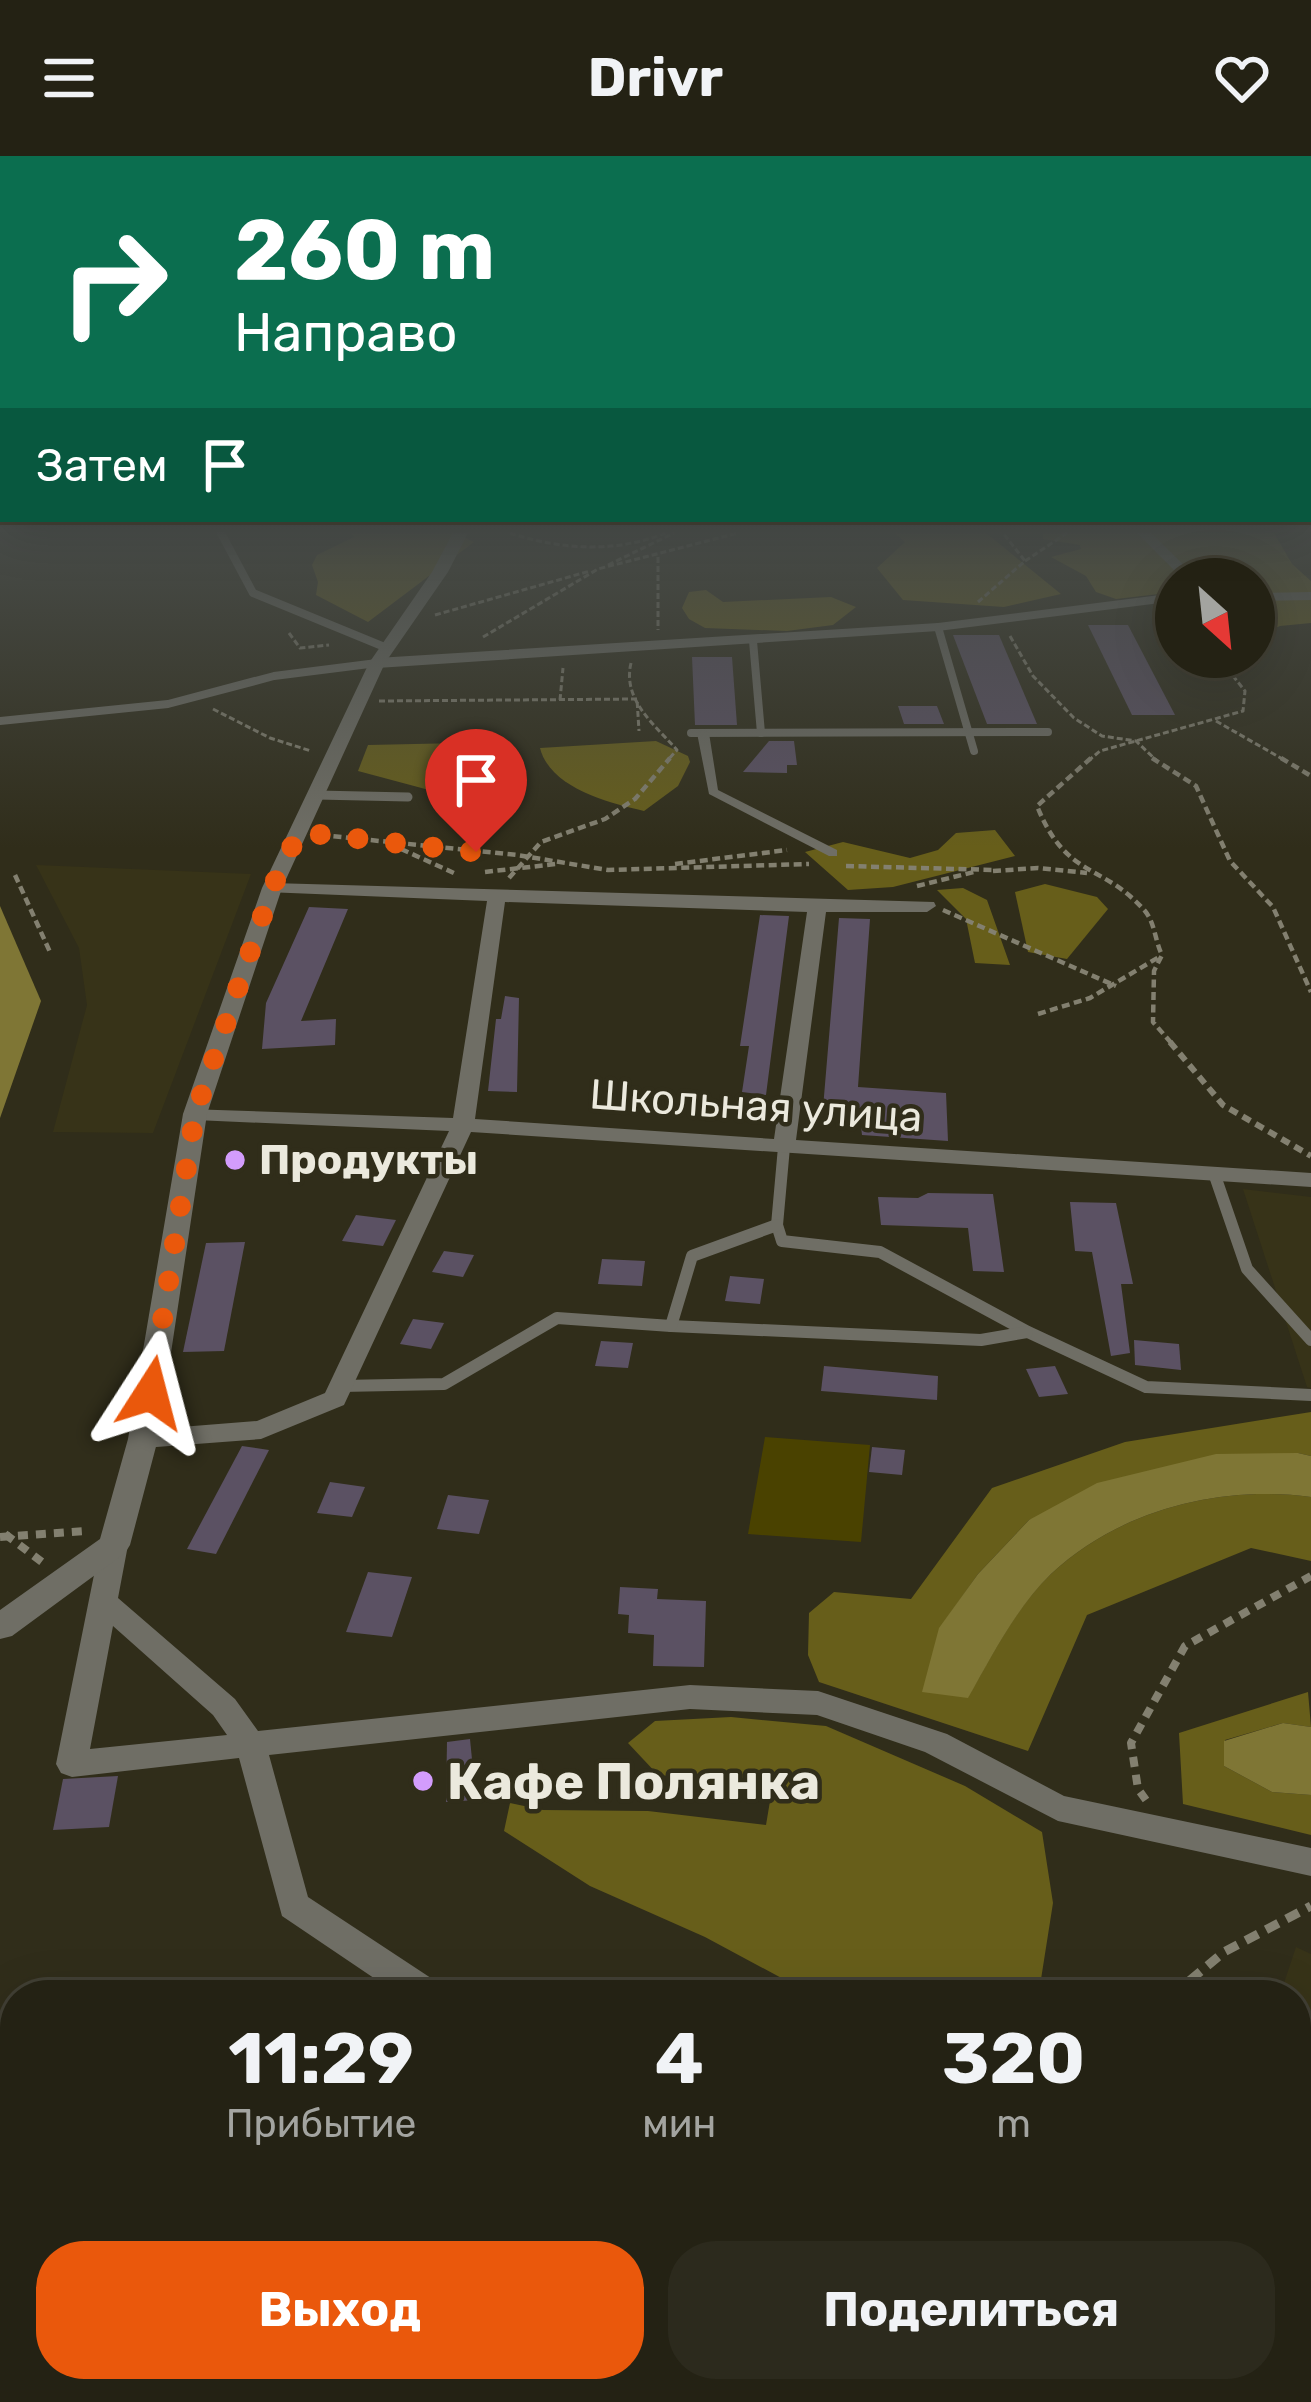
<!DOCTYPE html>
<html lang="ru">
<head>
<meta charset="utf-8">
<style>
  :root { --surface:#242214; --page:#2c2a1d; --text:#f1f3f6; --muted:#a3a4a0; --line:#413f34; --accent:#ea580c }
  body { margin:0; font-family:Rubik,sans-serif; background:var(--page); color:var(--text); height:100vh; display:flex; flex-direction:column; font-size:45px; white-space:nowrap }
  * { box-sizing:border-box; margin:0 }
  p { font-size:39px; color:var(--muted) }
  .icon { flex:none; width:66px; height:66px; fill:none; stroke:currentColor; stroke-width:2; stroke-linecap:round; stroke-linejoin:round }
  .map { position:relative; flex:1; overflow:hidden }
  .drawer { position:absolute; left:0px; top:1824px; width:1311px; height:423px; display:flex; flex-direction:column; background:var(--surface); border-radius:48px 48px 0 0; box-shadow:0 12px 48px #0002,0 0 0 3px var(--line) }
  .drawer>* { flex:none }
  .banner { position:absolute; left:0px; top:0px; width:1311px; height:366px; box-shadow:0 12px 48px #0002,0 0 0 3px var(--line); background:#0b6e4f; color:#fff; overflow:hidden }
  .needle { width:78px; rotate:153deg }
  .tools { position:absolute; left:1155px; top:402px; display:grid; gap:24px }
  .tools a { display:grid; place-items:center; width:120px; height:120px; border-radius:50%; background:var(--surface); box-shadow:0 12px 48px #0002,0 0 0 3px var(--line); font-size:60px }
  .pin { position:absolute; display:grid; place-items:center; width:102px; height:102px; color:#fff; margin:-123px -51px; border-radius:50% 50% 50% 0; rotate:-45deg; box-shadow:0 0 12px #0007 }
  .pin .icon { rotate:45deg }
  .me { position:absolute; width:132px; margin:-66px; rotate:9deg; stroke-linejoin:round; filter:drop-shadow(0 0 9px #0008) }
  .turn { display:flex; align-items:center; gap:42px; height:252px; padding:0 36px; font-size:54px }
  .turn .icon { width:156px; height:156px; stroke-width:2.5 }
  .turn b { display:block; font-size:84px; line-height:102px }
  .then { display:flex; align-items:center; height:114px; padding:0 36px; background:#0003; gap:24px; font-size:45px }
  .eta { display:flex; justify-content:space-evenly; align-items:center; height:204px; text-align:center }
  .eta b { font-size:72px; font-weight:700; line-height:84px }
  .action { display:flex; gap:24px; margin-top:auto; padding:24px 36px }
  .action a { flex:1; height:138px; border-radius:48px; background:var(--accent); color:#fff; font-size:48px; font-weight:700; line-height:138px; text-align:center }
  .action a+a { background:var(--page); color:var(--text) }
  header { display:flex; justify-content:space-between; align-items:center; height:156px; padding:0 36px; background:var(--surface); font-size:54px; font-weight:700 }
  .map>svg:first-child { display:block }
  .built { fill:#373318 }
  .green { fill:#4a4200 }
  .forest { fill:#675e1a }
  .water { fill:#7f7635 }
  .building { fill:#5b5163 }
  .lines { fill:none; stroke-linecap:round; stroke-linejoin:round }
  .path-far4 { stroke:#838070; stroke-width:3; stroke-dasharray:6 3; stroke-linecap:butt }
  .path-far3 { stroke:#838070; stroke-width:4.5; stroke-dasharray:8 4.5; stroke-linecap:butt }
  .path-far2 { stroke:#838070; stroke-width:6; stroke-dasharray:9 6; stroke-linecap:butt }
  .path-far1 { stroke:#838070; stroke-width:8; stroke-dasharray:10 8; stroke-linecap:butt }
  .path { stroke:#838070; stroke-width:9; stroke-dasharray:14 9; stroke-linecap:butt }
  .service-far2 { stroke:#6f6e65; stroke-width:8 }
  .service-far1 { stroke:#6f6e65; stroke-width:9 }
  .service { stroke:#6f6e65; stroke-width:12 }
  .pedestrian { fill:#6f6e65; fill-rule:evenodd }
  .minor { fill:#6f6e65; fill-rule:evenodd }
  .tertiary { fill:#6f6e65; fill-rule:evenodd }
  .route { stroke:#ea580c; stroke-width:21; stroke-dasharray:0 37.8 }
  .poi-dot { fill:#d39cfc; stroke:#302d1a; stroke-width:4.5 }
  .labels { text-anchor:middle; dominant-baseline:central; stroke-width:9; stroke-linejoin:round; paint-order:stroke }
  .street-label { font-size:42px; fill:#ebe9dd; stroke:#302d1a }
  .poi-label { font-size:42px; font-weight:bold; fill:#ebe9dd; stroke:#302d1a; text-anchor:start }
  .near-poi-label { font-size:51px; font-weight:bold; fill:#ebe9dd; stroke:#302d1a; text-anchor:start }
</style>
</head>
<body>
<header><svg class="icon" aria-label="menu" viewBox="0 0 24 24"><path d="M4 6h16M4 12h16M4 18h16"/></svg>Drivr<svg class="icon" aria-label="heart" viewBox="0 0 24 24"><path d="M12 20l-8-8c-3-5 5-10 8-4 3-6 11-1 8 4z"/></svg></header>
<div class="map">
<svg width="1311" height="2246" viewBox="0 0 1311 2246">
  <rect width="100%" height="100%" fill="#302d1a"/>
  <g class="built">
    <path d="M 36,709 L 251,718 L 153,977 L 53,976 L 87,849 L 79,792 Z"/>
    <path d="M 1243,1033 L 1311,1041 L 1311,1232 L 1307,1231 Z"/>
    <path d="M 1296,1791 L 1311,1798 L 1311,1935 L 1296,1928 L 1296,1839 L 1280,1839 Z"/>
  </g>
  <path class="green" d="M 765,1281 L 870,1289 L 861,1386 L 748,1378 Z"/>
  <g class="forest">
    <path d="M 351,377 L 455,377 L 474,386 L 368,466 L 316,439 L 318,426 L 312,409 L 317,399 L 354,381 Z"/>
    <path d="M 895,377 L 986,377 L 1061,438 L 1004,451 L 903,444 L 877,412 L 905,386 Z"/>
    <path d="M 1043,377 L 1274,377 L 1292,408 L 1311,425 L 1311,467 L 1280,470 L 1254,481 L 1254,423 L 1176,423 L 1176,436 L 1116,443 L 1096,436 L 1086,420 L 1051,401 L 1081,393 L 1080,389 L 1043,383 Z"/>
    <path d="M 706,434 L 723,446 L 831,441 L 856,451 L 833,469 L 787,475 L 705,472 L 689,463 L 682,452 L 689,436 Z"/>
    <path d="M 656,585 L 688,600 L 690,606 L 678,630 L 644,655 C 609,647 550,632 540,592 Z"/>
    <path d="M 461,587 L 464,592 L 453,625 L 429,634 L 358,615 L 368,589 Z"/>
    <path d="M 995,674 L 1015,700 L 893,731 L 848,734 L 805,696 L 843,686 L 910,702 L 938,694 L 956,677 Z"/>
    <path d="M 1045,728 L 1097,741 L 1108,753 L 1067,803 L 1028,796 L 1015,736 Z"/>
    <path d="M 963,732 L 987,744 L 1010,809 L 975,807 L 966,763 L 937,734 Z"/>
    <path d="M 1311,1256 L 1311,1300 L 1298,1297 L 1029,1364 L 978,1418 L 940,1472 L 968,1541 C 992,1500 1016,1451 1051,1418 C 1119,1354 1220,1329 1311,1341 L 1311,1405 L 1251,1392 L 1087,1459 L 1028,1595 L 819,1526 L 808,1499 L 809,1457 L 834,1436 L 911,1443 L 992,1332 L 1125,1286 Z"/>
    <path d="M 1308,1536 L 1311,1571 L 1283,1567 L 1225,1584 L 1224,1610 L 1272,1636 L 1311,1639 L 1311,1679 L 1183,1648 L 1179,1577 Z"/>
    <path d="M 731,1561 L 826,1570 L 965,1630 L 1042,1676 L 1053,1747 L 1039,1836 L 813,1839 L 705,1781 L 590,1730 L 504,1675 L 510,1647 L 543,1654 L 648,1655 L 766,1669 L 770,1645 L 742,1626 L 658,1619 L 628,1587 L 655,1565 Z"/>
  </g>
  <g class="water">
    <path d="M 0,750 L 41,845 L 0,962 Z"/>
    <path d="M 1298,1297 L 1311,1300 L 1311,1341 C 1220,1329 1119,1354 1051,1418 C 1016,1452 992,1500 968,1542 L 922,1536 L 939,1472 L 978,1418 L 1029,1364 L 1097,1327 L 1216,1298 Z"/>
    <path d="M 1283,1567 L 1311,1571 L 1311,1639 L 1272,1636 L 1224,1610 L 1224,1585 Z"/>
    <path d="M 0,1916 L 15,1926 L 15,2232 L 563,2232 L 587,2246 L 0,2246 Z"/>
  </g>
  <g class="building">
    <path d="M 1088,469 L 1128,469 L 1175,559 L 1132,559 Z"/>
    <path d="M 953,479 L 999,479 L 1037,568 L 987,568 Z"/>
    <path d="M 692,501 L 732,501 L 737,569 L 695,569 Z"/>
    <path d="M 898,550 L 937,550 L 944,568 L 904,568 Z"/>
    <path d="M 769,585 L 794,585 L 797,609 L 787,609 L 787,617 L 743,616 Z"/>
    <path d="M 309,751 L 348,753 L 301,865 L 336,863 L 335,889 L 262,893 L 266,847 Z"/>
    <path d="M 760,759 L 789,760 L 766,939 L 742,936 L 749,890 L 740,890 Z"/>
    <path d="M 839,762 L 870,763 L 858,931 L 946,937 L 948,985 L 862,979 L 859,953 L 823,952 Z"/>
    <path d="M 505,840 L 519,842 L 517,936 L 488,935 L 496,863 L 501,863 Z"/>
    <path d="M 928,1037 L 993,1038 L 1004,1116 L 973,1115 L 968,1072 L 881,1069 L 878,1041 L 918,1042 Z"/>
    <path d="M 1070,1046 L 1116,1047 L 1133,1128 L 1121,1128 L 1130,1197 L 1111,1200 L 1092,1096 L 1075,1095 Z"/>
    <path d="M 356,1059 L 396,1064 L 383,1090 L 342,1085 Z"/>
    <path d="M 245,1086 L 224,1195 L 183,1196 L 206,1087 Z"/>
    <path d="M 444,1095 L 474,1099 L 463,1121 L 432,1116 Z"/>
    <path d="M 602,1103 L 645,1105 L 642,1130 L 598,1128 Z"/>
    <path d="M 730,1120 L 764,1123 L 760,1148 L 725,1145 Z"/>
    <path d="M 413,1163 L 444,1167 L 431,1193 L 400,1188 Z"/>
    <path d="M 1134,1184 L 1179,1188 L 1181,1214 L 1135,1209 Z"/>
    <path d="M 601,1185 L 633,1187 L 628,1212 L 595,1210 Z"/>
    <path d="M 824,1210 L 938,1220 L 937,1244 L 821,1235 Z"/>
    <path d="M 1055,1210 L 1068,1238 L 1039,1241 L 1026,1213 Z"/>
    <path d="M 242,1290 L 269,1294 L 216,1398 L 187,1393 Z"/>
    <path d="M 872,1291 L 905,1294 L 902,1319 L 869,1316 Z"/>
    <path d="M 330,1326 L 365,1331 L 352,1361 L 317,1357 Z"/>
    <path d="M 448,1339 L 489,1344 L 479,1378 L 437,1373 Z"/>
    <path d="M 368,1416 L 412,1421 L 392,1481 L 346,1476 Z"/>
    <path d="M 620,1431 L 658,1433 L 657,1443 L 706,1445 L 704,1511 L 653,1510 L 654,1479 L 628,1477 L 629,1459 L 618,1458 Z"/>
    <path d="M 470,1583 L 476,1644 L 446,1646 L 447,1586 Z"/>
    <path d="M 118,1620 L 109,1671 L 53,1674 L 63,1623 Z"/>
  </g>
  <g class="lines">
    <g class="path-far4">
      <path d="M 510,377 C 562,394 615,397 666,377"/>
      <path d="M 658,401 L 658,474"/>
      <path d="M 1025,405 L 1067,377"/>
      <path d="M 608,409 L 674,377"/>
      <path d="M 978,446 L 1025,405 L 1003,377"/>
      <path d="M 435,459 L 590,415"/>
      <path d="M 289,477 L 300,492 L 329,489"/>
      <path d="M 1010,480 L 1033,520 L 1074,562 L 1102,580 L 1136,585 L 1157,605"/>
      <path d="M 483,481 L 598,413 L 738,377"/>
      <path d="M 631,507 C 622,544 655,569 677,594 L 667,605"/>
      <path d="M 560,544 L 563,512"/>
      <path d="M 379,545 L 637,543 L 639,575"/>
      <path d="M 213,553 L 270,582 L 311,595"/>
      <path d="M 1216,565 L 1286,605"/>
      <path d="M 1088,605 L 1100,595 L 1243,555 L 1245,535 L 1218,501"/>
    </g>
    <g class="path-far3">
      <path d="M 1091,602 L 1037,650 C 1067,724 1102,706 1145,755 C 1155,767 1155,785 1162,799 L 1154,815 L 1153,866 L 1173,889"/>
      <path d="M 1152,602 L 1196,630 L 1230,705 L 1273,751 L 1311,836"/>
      <path d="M 1281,602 L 1311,620"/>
      <path d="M 321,679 L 517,699 L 608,714 L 809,708"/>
      <path d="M 401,693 L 454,717"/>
      <path d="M 675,708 L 787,694"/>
      <path d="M 846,710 L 996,714"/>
      <path d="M 993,715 L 1038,712 L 1087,717"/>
      <path d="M 485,716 L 556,708"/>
      <path d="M 15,719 L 50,796"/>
      <path d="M 509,722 L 541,686 L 605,663 L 635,643 L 670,602"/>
      <path d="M 917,730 L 974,716"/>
      <path d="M 943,754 L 1116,830"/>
      <path d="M 1038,858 L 1090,842 L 1159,801"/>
    </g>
    <path class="path-far2" d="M 1170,886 L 1223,949 L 1311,1000"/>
    <g class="path-far1">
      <path d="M 5,1378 L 42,1406"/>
      <path d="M 0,1381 L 86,1375"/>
      <path d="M 1146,1644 L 1138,1633 L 1131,1587 L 1185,1490 L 1311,1420"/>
    </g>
    <path class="path" d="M 1172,1839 L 1224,1796 L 1311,1750"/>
    <g class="service-far2">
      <path d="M 221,377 L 253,437 L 387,492"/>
      <path d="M 938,471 L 974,595"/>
      <path d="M 753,485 L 761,577"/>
      <path d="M 0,565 L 168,548 L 274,520 L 377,507"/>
      <path d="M 691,577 L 1048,576"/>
    </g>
    <path class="service-far1" d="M 317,639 L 408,641"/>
    <g class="service">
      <path d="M 784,991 L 777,1069 L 782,1085 L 880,1096 L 1028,1176 L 1146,1231 L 1311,1239"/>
      <path d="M 1214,1017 L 1247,1113 L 1311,1184"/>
      <path d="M 671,1170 L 981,1184 L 1027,1176"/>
      <path d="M 341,1230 L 444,1228 L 557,1162 L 671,1170 L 692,1100 L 777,1069"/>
    </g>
    <path class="pedestrian" d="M 703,574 L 709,577 L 718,634 L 837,694 L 837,700 L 829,700 L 709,638 L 697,577 Z"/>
    <g class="minor">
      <path d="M 1137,377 L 1151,377 L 1198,423 L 1183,423 Z"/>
      <path d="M 1311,436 L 1311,444 L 1254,445 L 1254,437 Z"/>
      <path d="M 1176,437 L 1176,445 L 938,475 L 377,512 L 369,507 L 377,502 L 938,467 Z"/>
      <path d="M 272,727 L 934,746 L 936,750 L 927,756 L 826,756 L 796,984 L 1311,1017 L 1311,1031 L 471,976 L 344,1249 L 261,1283 L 143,1292 L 134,1289 L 130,1283 L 134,1277 L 143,1274 L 257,1265 L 325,1237 L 449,975 L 195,964 L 184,958 L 187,953 L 453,962 L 487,745 L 266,736 L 263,732 ZM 505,746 L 807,756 L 774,983 L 475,963 Z"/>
      <path d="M 114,1379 L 124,1382 L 128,1389 L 118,1442 L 235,1543 L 258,1575 L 690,1529 L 818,1535 L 947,1578 L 1064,1640 L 1311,1692 L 1311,1720 L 1058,1665 L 925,1596 L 817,1559 L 690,1553 L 269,1599 L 308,1741 L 440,1828 L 445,1839 L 399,1839 L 282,1760 L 239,1602 L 72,1621 L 61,1617 L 56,1608 L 100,1389 L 104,1382 ZM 113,1470 L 213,1559 L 227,1579 L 90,1593 Z"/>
      <path d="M 1215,2232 L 1287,2232 L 1293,2246 L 1221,2246 Z"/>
    </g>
    <path class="tertiary" d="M 453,377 L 468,377 L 448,416 L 385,507 L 282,732 L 207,958 L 158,1283 L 130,1389 L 125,1397 L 12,1480 L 0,1483 L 0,1454 L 100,1383 L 128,1283 L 183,958 L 262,732 L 369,507 L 432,416 Z"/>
  </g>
  <linearGradient id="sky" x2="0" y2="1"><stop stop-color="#1a190e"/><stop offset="0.54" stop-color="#484c49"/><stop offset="1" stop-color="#484c49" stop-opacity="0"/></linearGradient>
  <rect width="1311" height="692" fill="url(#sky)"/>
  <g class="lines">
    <path class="route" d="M 151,1237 L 195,958 L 272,732 L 299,676 L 476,696"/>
  </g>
  <g class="poi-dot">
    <circle cx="235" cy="1004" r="12"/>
    <circle cx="423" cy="1625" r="12"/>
  </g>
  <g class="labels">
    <g class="street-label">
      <text transform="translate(756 950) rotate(4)">Школьная улица</text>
    </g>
    <g class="poi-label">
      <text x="259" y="1004">Продукты</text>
    </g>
    <g class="near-poi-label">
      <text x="447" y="1625">Кафе Полянка</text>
    </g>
  </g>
</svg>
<div class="tools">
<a><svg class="needle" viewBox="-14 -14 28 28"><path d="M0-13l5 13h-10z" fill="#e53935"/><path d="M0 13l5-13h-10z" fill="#a3a4a0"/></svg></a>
</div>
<div class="pin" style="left:476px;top:696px;background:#d93025"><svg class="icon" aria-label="arrive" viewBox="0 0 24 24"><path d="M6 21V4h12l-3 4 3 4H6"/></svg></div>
<svg class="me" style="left:151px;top:1237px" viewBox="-20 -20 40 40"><path d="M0-17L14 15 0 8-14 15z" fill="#ea580c" stroke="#fff" stroke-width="4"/></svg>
<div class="banner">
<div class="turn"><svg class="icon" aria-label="right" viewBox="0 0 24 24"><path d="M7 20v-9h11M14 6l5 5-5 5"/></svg><div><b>260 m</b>Направо</div></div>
<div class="then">Затем<svg class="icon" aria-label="arrive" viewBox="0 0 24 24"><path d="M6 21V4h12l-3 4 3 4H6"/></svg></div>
</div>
<section class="drawer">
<div class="eta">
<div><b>11:29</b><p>Прибытие</p></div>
<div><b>4</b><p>мин</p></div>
<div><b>320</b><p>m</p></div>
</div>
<div class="action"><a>Выход</a><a>Поделиться</a></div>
</section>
</div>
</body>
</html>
